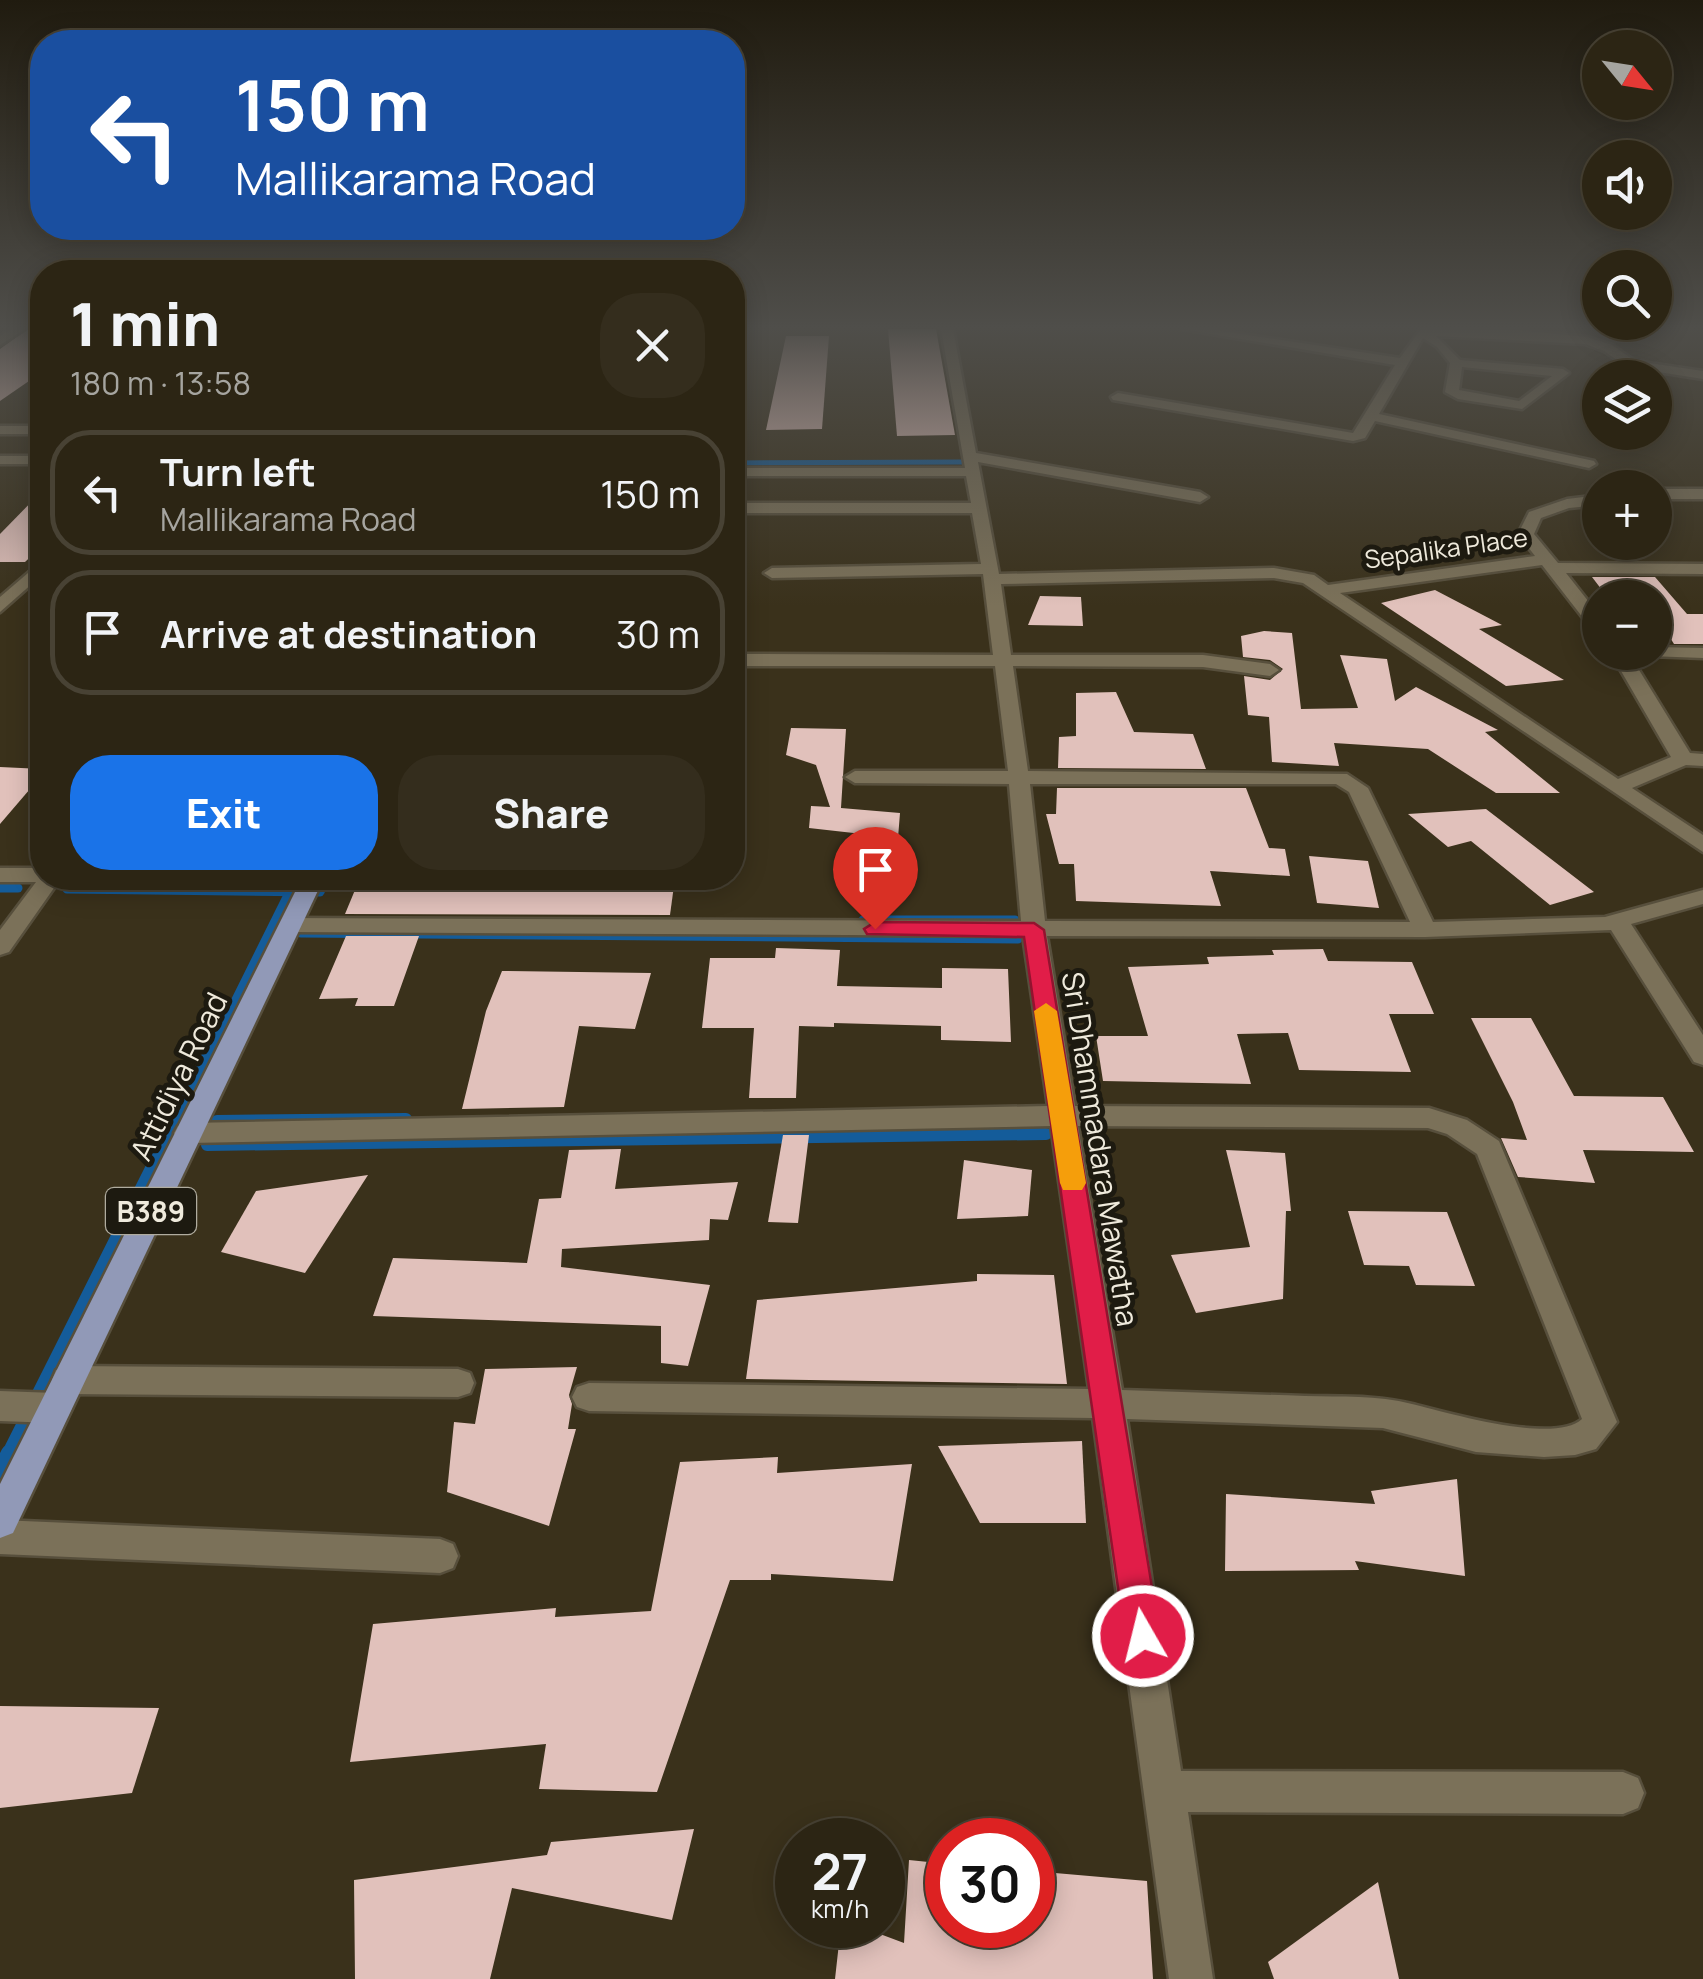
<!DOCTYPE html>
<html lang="en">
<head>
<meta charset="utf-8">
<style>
  :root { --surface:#2c2514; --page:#342d1d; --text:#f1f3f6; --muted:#a6a5a0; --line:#484234; --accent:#1a73e8 }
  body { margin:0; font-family:Manrope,sans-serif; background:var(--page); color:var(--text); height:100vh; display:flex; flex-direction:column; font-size:38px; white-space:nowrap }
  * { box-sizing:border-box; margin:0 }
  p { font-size:32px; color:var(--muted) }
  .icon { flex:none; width:55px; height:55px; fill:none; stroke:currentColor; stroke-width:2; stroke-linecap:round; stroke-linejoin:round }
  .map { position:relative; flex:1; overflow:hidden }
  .drawer { position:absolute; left:30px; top:260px; width:715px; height:630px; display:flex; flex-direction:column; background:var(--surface); border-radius:40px; box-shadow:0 5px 25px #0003,0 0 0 2px var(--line) }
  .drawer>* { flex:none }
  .top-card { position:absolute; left:30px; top:30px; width:715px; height:210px; border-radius:40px; box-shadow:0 5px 25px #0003,0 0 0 2px var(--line); background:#1a4fa0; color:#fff; overflow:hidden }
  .needle { width:65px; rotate:120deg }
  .controls { position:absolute; left:1582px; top:30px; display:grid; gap:20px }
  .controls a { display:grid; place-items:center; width:90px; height:90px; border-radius:50%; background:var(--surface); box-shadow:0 5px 25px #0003,0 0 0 2px var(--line); font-size:50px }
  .speed { position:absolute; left:775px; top:1818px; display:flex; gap:20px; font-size:50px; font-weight:700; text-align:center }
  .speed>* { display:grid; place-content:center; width:130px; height:130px; border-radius:50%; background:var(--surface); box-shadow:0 5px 25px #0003,0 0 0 2px var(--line); line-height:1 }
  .speed small { font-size:25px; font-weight:400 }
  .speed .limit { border:15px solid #d22; background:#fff; color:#111 }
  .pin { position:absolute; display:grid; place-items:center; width:85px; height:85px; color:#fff; margin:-102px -42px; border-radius:50% 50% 50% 0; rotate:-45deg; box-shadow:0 0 10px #0007 }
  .pin .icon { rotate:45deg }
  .me { position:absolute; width:110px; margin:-55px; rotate:352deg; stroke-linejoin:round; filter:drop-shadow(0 0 8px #0008) }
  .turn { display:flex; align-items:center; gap:35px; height:210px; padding:0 40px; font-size:45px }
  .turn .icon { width:130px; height:130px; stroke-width:2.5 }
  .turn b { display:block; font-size:70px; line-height:85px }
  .round { display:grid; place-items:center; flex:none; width:105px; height:105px; border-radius:40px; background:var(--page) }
  .overview { display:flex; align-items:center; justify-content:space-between; height:170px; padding:0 40px }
  h1 { font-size:60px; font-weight:800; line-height:75px }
  .cta { display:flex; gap:20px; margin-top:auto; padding:20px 40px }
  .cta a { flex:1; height:115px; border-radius:40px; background:var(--accent); color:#fff; font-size:40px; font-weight:800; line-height:115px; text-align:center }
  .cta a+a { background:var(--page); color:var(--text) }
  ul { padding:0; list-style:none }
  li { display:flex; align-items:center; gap:30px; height:125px; margin:0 20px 15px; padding:0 20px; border:5px solid var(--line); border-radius:40px }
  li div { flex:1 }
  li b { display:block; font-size:38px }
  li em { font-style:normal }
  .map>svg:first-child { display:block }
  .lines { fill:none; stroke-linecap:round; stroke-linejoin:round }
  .stream-far3 { stroke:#145c9a; stroke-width:5 }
  .stream-far2 { stroke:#145c9a; stroke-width:9 }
  .stream-far1 { stroke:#145c9a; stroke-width:12 }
  .stream { stroke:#145c9a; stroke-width:16 }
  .building { fill:#e1c1bb }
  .minor-casing { stroke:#574f3c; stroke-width:5 }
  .major-casing { stroke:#574f3c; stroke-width:5 }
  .minor { fill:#7b7159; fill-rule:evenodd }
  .major { fill:#9199b7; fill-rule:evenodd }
  .route { fill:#e11d48; stroke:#92132f; stroke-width:2.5 }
  .slow { fill:#f59e0b }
  .labels { text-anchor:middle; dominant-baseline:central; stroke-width:10; stroke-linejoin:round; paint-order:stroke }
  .far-street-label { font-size:25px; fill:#efeadc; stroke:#1d1a10 }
  .shield { fill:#1d1a10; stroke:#b0ac9f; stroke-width:2.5 }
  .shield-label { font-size:28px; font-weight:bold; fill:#efeadc }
  .street-label { font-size:30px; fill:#efeadc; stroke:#1d1a10 }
</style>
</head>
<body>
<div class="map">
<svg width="1703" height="1979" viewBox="0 0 1703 1979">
  <rect width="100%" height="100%" fill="#3a311b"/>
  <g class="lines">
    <path class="stream-far3" d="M 732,463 L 964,462"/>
    <g class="stream-far2">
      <path d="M 0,888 L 18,888"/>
      <path d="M 67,889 L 320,892 L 326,878"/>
      <path d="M 863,920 L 1015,920"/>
      <path d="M 301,933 L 1018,939"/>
      <path d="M 209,1054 L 290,891"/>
    </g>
    <g class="stream-far1">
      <path d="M 217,1121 L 406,1119"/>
      <path d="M 207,1145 L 1046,1134"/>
      <path d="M 7,1455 L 210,1051"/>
    </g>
    <path class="stream" d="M 0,1470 L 9,1453"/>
  </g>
  <g class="building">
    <path d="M 28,329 L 42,329 L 42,372 L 0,401 L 0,349 Z"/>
    <path d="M 888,329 L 936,329 L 955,435 L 897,436 Z"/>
    <path d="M 786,336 L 829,336 L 822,429 L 766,430 Z"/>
    <path d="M 42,491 L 42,546 L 25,562 L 0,562 L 0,534 Z"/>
    <path d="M 1592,577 L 1655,577 L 1687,614 L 1703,614 L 1703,644 L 1674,644 L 1669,636 L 1655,636 L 1655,598 L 1608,598 Z"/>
    <path d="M 1435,590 L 1502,625 L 1479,629 L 1564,680 L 1506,686 L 1381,603 Z"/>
    <path d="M 1040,596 L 1081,597 L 1083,626 L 1028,625 Z"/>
    <path d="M 1264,631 L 1292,633 L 1301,709 L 1358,708 L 1340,655 L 1387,659 L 1395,701 L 1416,687 L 1498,730 L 1485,732 L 1560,793 L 1496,793 L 1428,749 L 1334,743 L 1339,766 L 1272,762 L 1269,717 L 1248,715 L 1244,676 L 1270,680 L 1283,669 L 1270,660 L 1243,657 L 1241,636 Z"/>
    <path d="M 1116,692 L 1134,732 L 1193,734 L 1206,769 L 1058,768 L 1059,737 L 1076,736 L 1076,693 Z"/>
    <path d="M 791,728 L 846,729 L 841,808 L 900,813 L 898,838 L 809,828 L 811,806 L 830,807 L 816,765 L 786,755 Z"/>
    <path d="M 0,767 L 42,769 L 42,775 L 0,824 Z"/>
    <path d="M 1057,788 L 1246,788 L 1269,848 L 1285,849 L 1290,876 L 1210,871 L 1221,906 L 1076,901 L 1074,864 L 1059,864 L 1046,814 L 1056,814 Z"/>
    <path d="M 1486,809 L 1594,892 L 1550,905 L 1471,841 L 1448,847 L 1408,814 Z"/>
    <path d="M 1309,856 L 1368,861 L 1379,908 L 1317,903 Z"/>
    <path d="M 360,878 L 675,878 L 670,915 L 345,914 Z"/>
    <path d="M 346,936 L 419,936 L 394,1006 L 355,1006 L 358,998 L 319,999 Z"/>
    <path d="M 776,948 L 840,950 L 837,986 L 942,988 L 942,968 L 1008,969 L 1011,1042 L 941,1040 L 941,1026 L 834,1023 L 834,1027 L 799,1026 L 796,1098 L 749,1098 L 754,1028 L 702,1028 L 710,958 L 775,958 Z"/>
    <path d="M 1323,949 L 1328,961 L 1412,962 L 1434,1014 L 1389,1014 L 1411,1072 L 1299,1070 L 1288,1033 L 1237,1034 L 1251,1084 L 1103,1081 L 1096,1036 L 1148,1036 L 1128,967 L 1209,964 L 1207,957 L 1274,955 L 1272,950 Z"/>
    <path d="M 502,971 L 651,973 L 635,1029 L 579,1026 L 564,1107 L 462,1109 L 486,1011 Z"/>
    <path d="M 1471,1018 L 1531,1018 L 1574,1096 L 1663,1097 L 1694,1152 L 1583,1150 L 1595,1183 L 1518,1177 L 1501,1138 L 1527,1140 L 1513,1102 Z"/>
    <path d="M 783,1135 L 809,1135 L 798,1223 L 768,1222 Z"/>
    <path d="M 621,1149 L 615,1189 L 738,1182 L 728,1220 L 710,1219 L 709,1240 L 562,1249 L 561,1267 L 710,1285 L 688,1366 L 661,1363 L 661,1326 L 373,1316 L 393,1258 L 527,1263 L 539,1199 L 561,1198 L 569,1150 Z"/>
    <path d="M 1226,1150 L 1285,1153 L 1291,1211 L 1286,1211 L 1283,1299 L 1196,1313 L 1171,1255 L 1250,1247 Z"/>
    <path d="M 964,1160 L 1032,1170 L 1028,1216 L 957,1219 Z"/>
    <path d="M 368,1175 L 305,1273 L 221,1252 L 256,1191 Z"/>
    <path d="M 1348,1211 L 1447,1212 L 1475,1286 L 1416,1285 L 1409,1266 L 1364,1265 Z"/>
    <path d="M 977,1274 L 1054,1275 L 1067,1384 L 746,1379 L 757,1300 L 977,1281 Z"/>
    <path d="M 577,1367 L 569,1395 L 572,1404 L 568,1429 L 576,1429 L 549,1526 L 447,1492 L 454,1422 L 475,1424 L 485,1369 Z"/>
    <path d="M 1082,1441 L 1086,1523 L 980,1523 L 938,1446 Z"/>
    <path d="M 778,1457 L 777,1473 L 912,1464 L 893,1581 L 771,1574 L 771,1580 L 730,1580 L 657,1792 L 539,1789 L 546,1744 L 350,1762 L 373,1624 L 556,1608 L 555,1617 L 651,1611 L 680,1462 Z"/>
    <path d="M 1457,1479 L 1465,1576 L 1355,1561 L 1359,1570 L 1225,1571 L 1226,1494 L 1375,1504 L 1371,1491 Z"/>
    <path d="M 0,1706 L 159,1708 L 132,1793 L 0,1808 Z"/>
    <path d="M 694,1829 L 672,1920 L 512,1888 L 490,1979 L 355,1979 L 354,1880 L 547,1855 L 551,1842 Z"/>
    <path d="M 909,1860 L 948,1864 L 948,1925 L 1032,1925 L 1032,1871 L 1147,1881 L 1153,1979 L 835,1979 L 841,1925 L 856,1925 L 904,1943 Z"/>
    <path d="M 1378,1882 L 1399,1979 L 1274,1979 L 1268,1962 Z"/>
  </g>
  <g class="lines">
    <defs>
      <g id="minor">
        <path d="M 12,329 L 25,329 L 0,345 L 0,336 Z"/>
        <path d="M 941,329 L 953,329 L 976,453 L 1200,492 L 1208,497 L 1200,502 L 978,462 L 999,574 L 1274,568 L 1314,575 L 1328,585 L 1535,556 L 1518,534 L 1529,512 L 1567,499 L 1600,495 L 1600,505 L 1569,508 L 1541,518 L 1534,534 L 1558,563 L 1703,564 L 1703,574 L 1566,573 L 1600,616 L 1600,633 L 1594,632 L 1542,565 L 1340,593 L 1618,779 L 1671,757 L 1610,652 L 1628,652 L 1690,753 L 1703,754 L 1703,766 L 1686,765 L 1632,788 L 1703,835 L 1703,852 L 1303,583 L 1274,578 L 1001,584 L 1011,655 L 1203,655 L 1270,664 L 1279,670 L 1270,676 L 1203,667 L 1013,666 L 1028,771 L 1347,774 L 1368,788 L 1433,922 L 1605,917 L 1703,890 L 1703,904 L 1631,924 L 1703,1035 L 1703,1065 L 1694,1062 L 1611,930 L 1425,937 L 1047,936 L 1075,1106 L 1429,1108 L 1467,1120 L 1499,1141 L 1617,1422 L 1596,1449 L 1575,1455 L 1544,1457 L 1476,1452 L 1383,1428 L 1127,1419 L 1181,1771 L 1623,1772 L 1638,1778 L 1644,1793 L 1638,1808 L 1623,1814 L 1188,1812 L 1213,1979 L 1169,1979 L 1093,1418 L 589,1411 L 577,1407 L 572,1397 L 577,1387 L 589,1383 L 1089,1389 L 1051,1126 L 188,1143 L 178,1140 L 174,1133 L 178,1126 L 188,1123 L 1048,1106 L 1023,936 L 291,932 L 279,925 L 291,918 L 1021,921 L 1009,784 L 855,783 L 845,777 L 855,771 L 1008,771 L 995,666 L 746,666 L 737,660 L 746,654 L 993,655 L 983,574 L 772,578 L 764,573 L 772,568 L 981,564 L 972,513 L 732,513 L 732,503 L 971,503 L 966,476 L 732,476 L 732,468 L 965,468 ZM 1030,784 L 1336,784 L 1349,792 L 1410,922 L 1045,921 ZM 1078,1126 L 1428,1128 L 1447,1134 L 1477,1154 L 1582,1419 C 1555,1445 1445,1412 1412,1404 C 1377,1395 1341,1397 1305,1396 C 1244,1394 1183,1392 1122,1390 Z"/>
        <path d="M 1182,329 L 1208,329 L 1400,358 L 1421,329 L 1516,330 L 1587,337 L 1612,345 L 1635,361 L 1703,371 L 1703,379 L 1627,367 L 1604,351 L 1585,344 L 1436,336 L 1460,360 L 1563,369 L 1569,373 L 1522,409 L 1458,399 L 1445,392 L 1450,363 L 1437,347 L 1423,338 L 1379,414 L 1594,461 L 1596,464 L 1589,468 L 1375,421 L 1365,438 L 1353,441 L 1113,400 L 1111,397 L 1118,393 L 1353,433 L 1395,365 ZM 1462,367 L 1552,376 L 1519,401 L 1459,390 Z"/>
        <rect x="0" y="426" width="42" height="8"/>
        <rect x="0" y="456" width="42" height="8"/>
        <rect x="1655" y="489" width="48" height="10"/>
        <path d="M 42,561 L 42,575 L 0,612 L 0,597 Z"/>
        <path d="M 1655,647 L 1703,648 L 1703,658 L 1649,656 L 1646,652 L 1655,652 Z"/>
        <path d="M 0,868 L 42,868 L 42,878 L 61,878 L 9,952 L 0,955 L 0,930 L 36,882 L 0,882 Z"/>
        <path d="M 68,1366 L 458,1369 L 470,1373 L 474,1383 L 470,1393 L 458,1397 L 68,1394 L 56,1390 L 52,1380 L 56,1370 Z"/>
        <path d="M 0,1391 L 55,1393 L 67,1398 L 72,1408 L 67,1418 L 55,1423 L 0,1421 Z"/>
        <path d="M 0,1520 L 440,1539 L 453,1544 L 458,1556 L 453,1568 L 440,1573 L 0,1554 Z"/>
      </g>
      <path id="major" d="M 302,878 L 324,878 L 13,1533 L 0,1538 L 0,1484 Z"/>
    </defs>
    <use href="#minor" class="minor-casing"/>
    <use href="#major" class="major-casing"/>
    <use href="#minor" class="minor"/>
    <use href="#major" class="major"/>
  </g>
  <linearGradient id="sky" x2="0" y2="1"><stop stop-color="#201b0f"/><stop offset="0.54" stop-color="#4f4e4a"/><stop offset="1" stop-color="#4f4e4a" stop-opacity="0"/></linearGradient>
  <rect width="1703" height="606" fill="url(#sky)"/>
  <path class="route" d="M 875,922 L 1034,923 L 1044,930 L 1160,1636 L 1155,1648 L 1143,1653 L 1131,1648 L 1125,1636 L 1024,937 L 867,934 L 864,929 Z"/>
  <path class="slow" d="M 1046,1003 L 1057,1011 L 1086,1183 L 1082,1190 L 1063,1190 L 1060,1183 L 1034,1011 Z"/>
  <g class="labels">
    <g class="far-street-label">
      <text transform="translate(1446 548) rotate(-8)">Sepalika Place</text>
    </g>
    <rect class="shield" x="106" y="1188" width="90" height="46" rx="8"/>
    <g class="shield-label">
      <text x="151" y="1211">B389</text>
    </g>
    <g class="street-label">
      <text transform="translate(178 1076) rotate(-64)">Attidiya Road</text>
      <text transform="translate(1101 1149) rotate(81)">Sri Dhammadara Mawatha</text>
    </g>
  </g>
</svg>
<div class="controls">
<a><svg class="needle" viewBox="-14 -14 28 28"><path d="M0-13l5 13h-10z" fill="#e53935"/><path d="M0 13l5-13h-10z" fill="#a6a5a0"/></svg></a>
<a><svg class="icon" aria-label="sound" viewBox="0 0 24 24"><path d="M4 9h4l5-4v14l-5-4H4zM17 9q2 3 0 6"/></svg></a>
<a><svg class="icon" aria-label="search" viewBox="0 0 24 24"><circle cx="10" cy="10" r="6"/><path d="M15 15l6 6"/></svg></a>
<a><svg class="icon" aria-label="layers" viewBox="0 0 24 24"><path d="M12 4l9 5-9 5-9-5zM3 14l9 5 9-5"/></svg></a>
<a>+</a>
<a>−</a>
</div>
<div class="speed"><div>27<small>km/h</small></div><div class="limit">30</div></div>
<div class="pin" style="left:875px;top:929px;background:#d93025"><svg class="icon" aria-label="arrive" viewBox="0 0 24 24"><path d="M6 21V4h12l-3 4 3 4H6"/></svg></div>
<svg class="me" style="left:1143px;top:1636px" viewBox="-20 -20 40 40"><circle r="17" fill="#e11d48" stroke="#fff" stroke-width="3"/><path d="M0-11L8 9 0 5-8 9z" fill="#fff"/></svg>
<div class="top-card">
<div class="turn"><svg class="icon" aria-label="left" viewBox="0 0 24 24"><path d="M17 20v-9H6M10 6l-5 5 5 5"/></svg><div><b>150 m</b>Mallikarama Road</div></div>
</div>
<section class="drawer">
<div class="overview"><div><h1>1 min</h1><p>180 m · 13:58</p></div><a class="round"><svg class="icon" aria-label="close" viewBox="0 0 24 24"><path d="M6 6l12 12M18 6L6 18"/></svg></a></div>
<ul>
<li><svg class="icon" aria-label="left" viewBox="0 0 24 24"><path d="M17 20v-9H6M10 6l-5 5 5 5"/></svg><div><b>Turn left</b><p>Mallikarama Road</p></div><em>150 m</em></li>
<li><svg class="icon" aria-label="arrive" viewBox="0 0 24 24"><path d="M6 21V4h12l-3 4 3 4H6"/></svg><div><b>Arrive at destination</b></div><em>30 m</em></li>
</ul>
<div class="cta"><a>Exit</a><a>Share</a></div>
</section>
</div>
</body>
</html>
